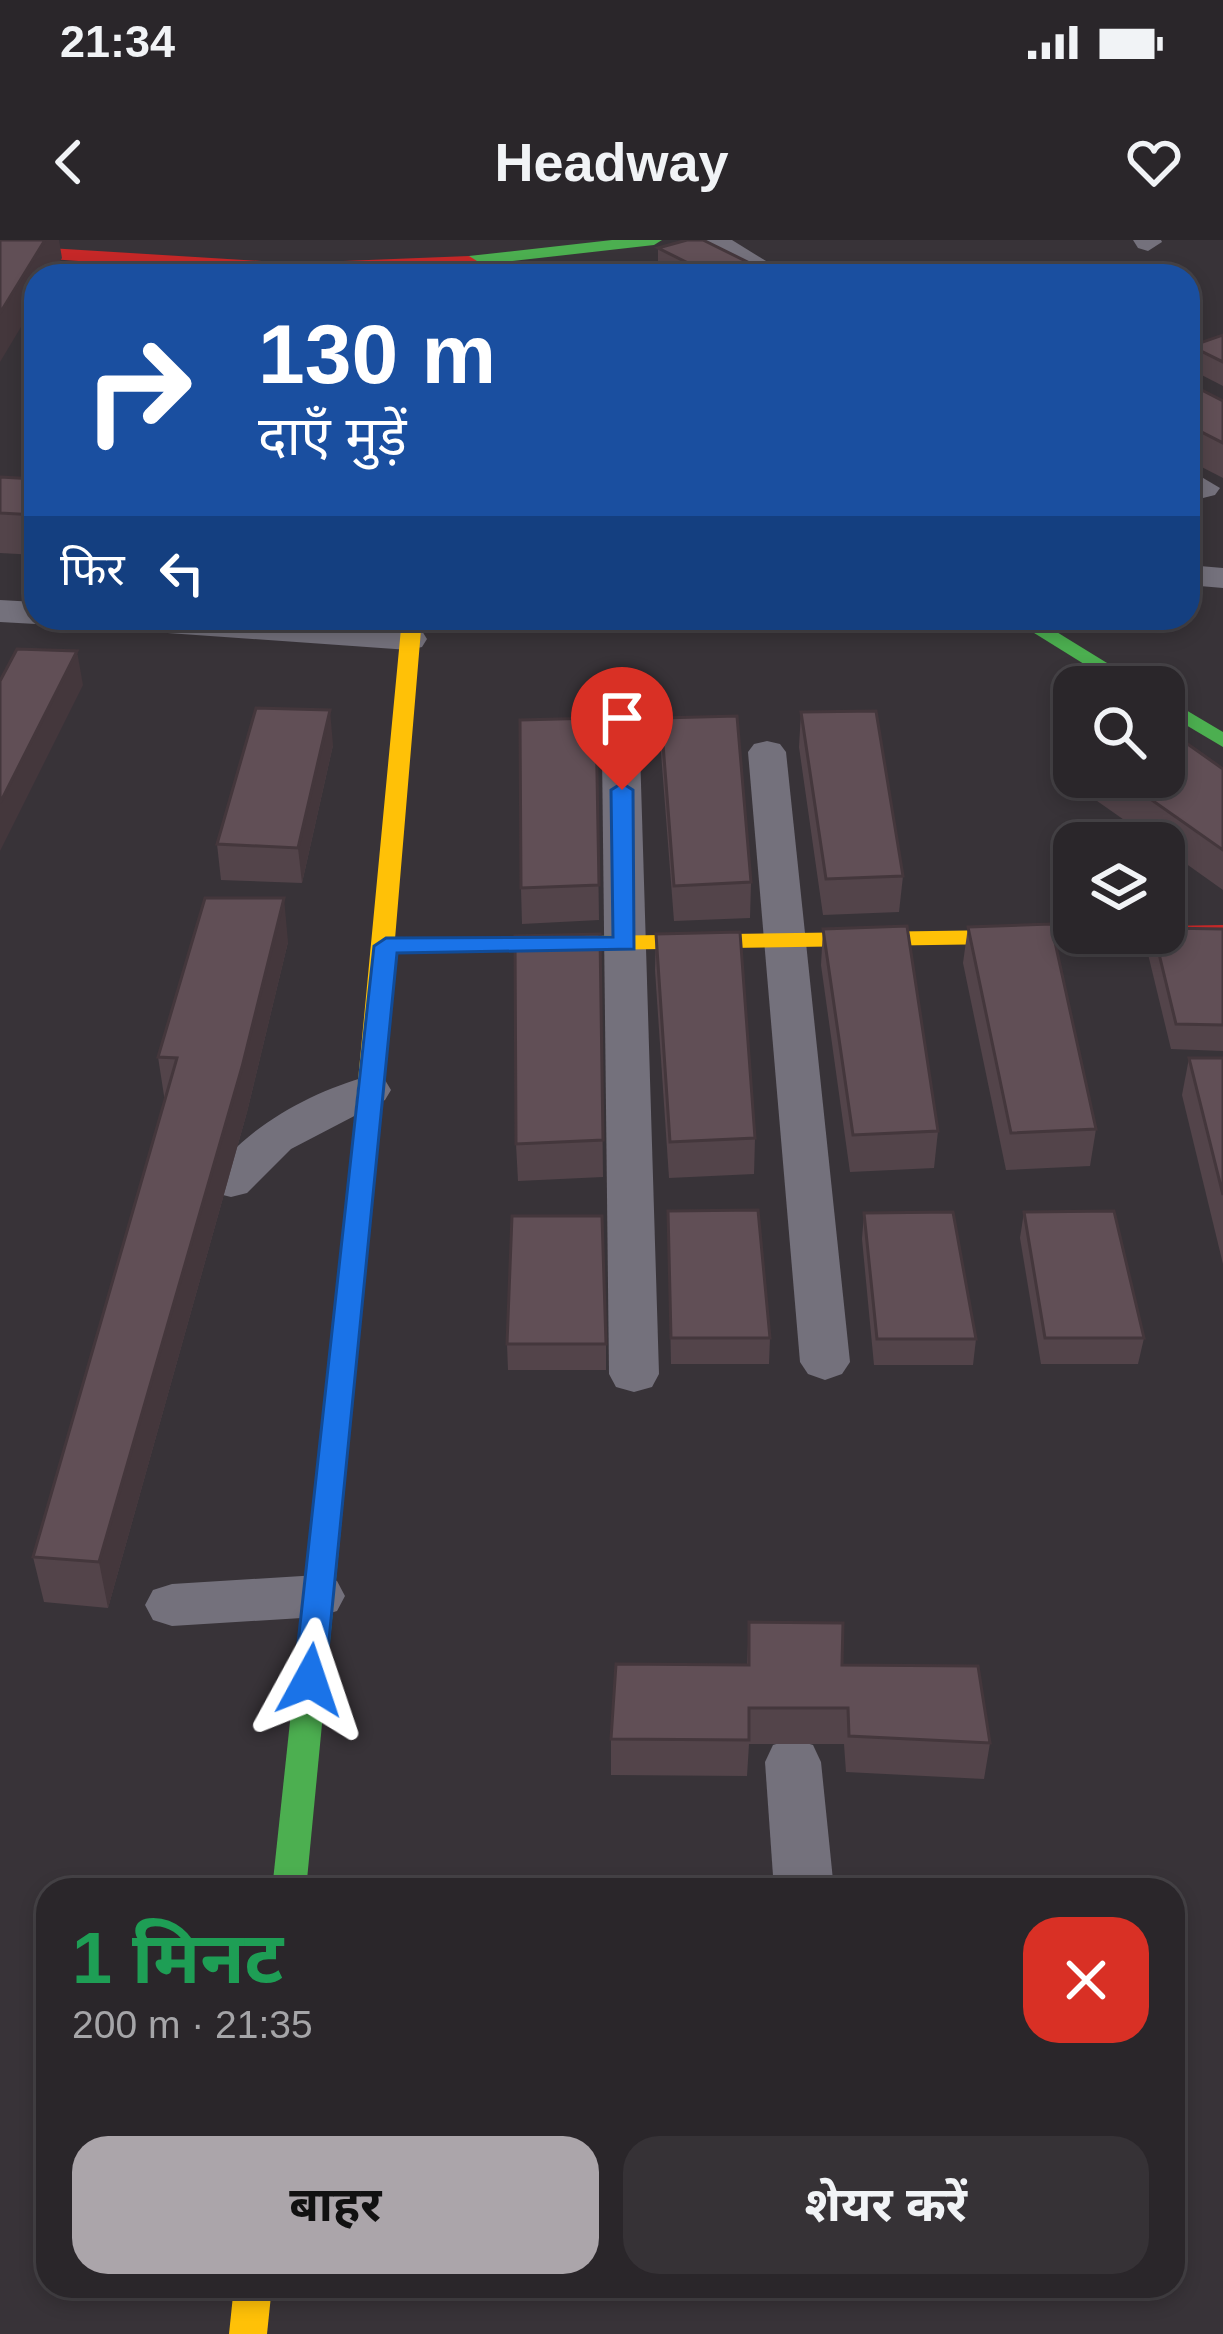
<!DOCTYPE html>
<html lang="hi">
<head>
<meta charset="utf-8">
<style>
  :root { --surface:#2a262a; --page:#363236; --text:#f1f3f6; --muted:#a5a5a8; --line:#464347; --accent:#aba5aa }
  body { margin:0; font-family:Arial,"Noto Sans Devanagari",sans-serif; background:var(--page); color:var(--text); height:100vh; display:flex; flex-direction:column; font-size:45px; white-space:nowrap }
  * { box-sizing:border-box; margin:0 }
  p { font-size:39px; color:var(--muted) }
  .icon { flex:none; width:66px; height:66px; fill:none; stroke:currentColor; stroke-width:2; stroke-linecap:round; stroke-linejoin:round }
  .map { position:relative; flex:1; overflow:hidden }
  .drawer { position:absolute; left:36px; top:1638px; width:1149px; height:420px; display:flex; flex-direction:column; background:var(--surface); border-radius:36px; box-shadow:0 6px 18px #0003,0 0 0 3px var(--line) }
  .drawer>* { flex:none }
  .banner { position:absolute; left:24px; top:24px; width:1176px; height:366px; border-radius:36px; box-shadow:0 6px 18px #0003,0 0 0 3px var(--line); background:#1a4fa0; color:#fff; overflow:hidden }
  .fabs { position:absolute; left:1053px; top:426px; display:grid; gap:24px }
  .fabs a { display:grid; place-items:center; width:132px; height:132px; border-radius:24px; background:var(--surface); box-shadow:0 6px 18px #0003,0 0 0 3px var(--line); font-size:60px }
  .pin { position:absolute; display:grid; place-items:center; width:102px; height:102px; color:#fff; margin:-123px -51px; border-radius:50% 50% 50% 0; rotate:-45deg; box-shadow:0 0 12px #0007 }
  .pin .icon { rotate:45deg }
  .me { position:absolute; width:132px; margin:-66px; rotate:5deg; stroke-linejoin:round; filter:drop-shadow(0 0 9px #0008) }
  .turn { display:flex; align-items:center; gap:42px; height:252px; padding:0 36px; font-size:54px }
  .turn .icon { width:156px; height:156px; stroke-width:2.5 }
  .turn b { display:block; font-size:84px; line-height:102px }
  .then { display:flex; align-items:center; height:114px; padding:0 36px; background:#0003; gap:24px; font-size:45px }
  .round { display:grid; place-items:center; flex:none; width:126px; height:126px; border-radius:36px; background:var(--page) }
  .summary { display:flex; align-items:center; justify-content:space-between; height:204px; padding:0 36px }
  h1 { font-size:72px; font-weight:700; line-height:90px; color:#1e9e55 }
  .primary-button { display:flex; gap:24px; margin-top:auto; padding:24px 36px }
  .primary-button a { flex:1; height:138px; border-radius:36px; background:var(--accent); color:#111; font-size:48px; font-weight:700; line-height:138px; text-align:center }
  .primary-button a+a { background:var(--page); color:var(--text) }
  .status { display:flex; justify-content:space-between; align-items:center; height:84px; padding:0 60px; background:var(--surface); direction:ltr }
  .status svg { height:33px; fill:currentColor }
  header { display:flex; justify-content:space-between; align-items:center; height:156px; padding:0 36px; background:var(--surface); font-size:54px; font-weight:700 }
  .map>svg:first-child { display:block }
  .lines { fill:none; stroke-linecap:round; stroke-linejoin:round }
  .street { fill:#74717c; fill-rule:evenodd }
  .fast { fill:#4caf50; fill-rule:evenodd }
  .slow { fill:#ffc107; fill-rule:evenodd }
  .jam { fill:#c62828; fill-rule:evenodd }
  .wall { fill:#53444a }
  .shaded-wall { fill:#44373c }
  .building { fill:#614f56; stroke:#44373c; stroke-width:3 }
  .route { fill:#1a73e8; stroke:#114b97; stroke-width:3 }
</style>
</head>
<body>
<div class="status"><b>21:34</b><svg viewBox="0 0 49 12"><path d="M0 12V9h3v3zM5 12V6h3v6zM10 12V3h3v9zM15 12V0h3v12zM26 1h20v11H26zM47 4h2v5h-2z"/></svg></div>
<header><svg class="icon" aria-label="back" viewBox="0 0 24 24"><path d="M15 5l-7 7 7 7"/></svg>Headway<svg class="icon" aria-label="heart" viewBox="0 0 24 24"><path d="M12 20l-8-8c-3-5 5-10 8-4 3-6 11-1 8 4z"/></svg></header>
<div class="map">
<svg width="1223" height="2094" viewBox="0 0 1223 2094">
  <rect width="100%" height="100%" fill="#383338"/>
  <g class="lines">
    <g class="street">
      <path d="M 697,0 L 732,0 L 790,36 L 754,36 Z"/>
      <path d="M 1133,0 L 1161,0 L 1162,2 L 1148,11 L 1138,8 Z"/>
      <path d="M 1188,229 L 1220,248 L 1215,255 L 1203,258 L 1188,253 Z"/>
      <path d="M 1188,325 L 1223,328 L 1223,348 L 1188,345 Z"/>
      <path d="M 0,360 L 36,362 L 36,378 L 50,378 L 36,384 L 0,382 Z"/>
      <path d="M 93,378 L 263,378 L 409,388 L 422,391 L 427,399 L 422,407 L 409,410 L 111,389 L 98,386 Z"/>
      <path d="M 621,500 L 634,503 L 640,511 L 659,1134 L 652,1147 L 634,1152 L 616,1147 L 609,1134 L 602,511 L 608,503 Z"/>
      <path d="M 767,501 L 780,504 L 786,512 L 850,1122 L 842,1134 L 825,1140 L 808,1134 L 800,1122 L 748,512 L 754,504 Z"/>
      <path d="M 369,836 L 385,840 L 391,850 L 385,860 L 291,909 L 247,953 L 231,957 L 215,953 L 208,942 C 241,889 310,852 369,836 Z"/>
      <path d="M 318,1335 L 337,1341 L 345,1356 L 337,1371 L 318,1377 L 172,1386 L 153,1380 L 145,1365 L 153,1350 L 172,1344 Z"/>
      <path d="M 793,1499 L 813,1505 L 821,1522 L 834,1650 L 774,1650 L 765,1522 L 773,1505 Z"/>
    </g>
    <g class="fast">
      <path d="M 612,0 L 662,0 L 654,5 L 469,26 L 461,21 L 469,16 Z"/>
      <path d="M 1010,378 L 1034,378 L 1146,447 L 1121,447 Z"/>
      <path d="M 1164,457 L 1223,492 L 1223,507 L 1164,472 Z"/>
      <path d="M 366,885 L 379,893 L 306,1650 L 272,1650 L 353,893 Z"/>
    </g>
    <g class="slow">
      <path d="M 402,378 L 422,378 L 395,699 L 1062,689 L 1074,696 L 1062,703 L 394,713 L 379,893 L 375,899 L 357,899 L 353,893 Z"/>
      <path d="M 234,2046 L 272,2046 L 267,2094 L 229,2094 Z"/>
    </g>
    <g class="jam">
      <path d="M 0,5 L 293,23 L 469,16 L 477,21 L 469,26 C 312,40 157,27 0,15 Z"/>
      <path d="M 1223,685 L 1223,699 L 1062,703 L 1050,696 L 1054,691 L 1074,689 L 1074,693 L 1164,693 L 1164,686 Z"/>
    </g>
  </g>
  <g class="wall">
    <path d="M 658,8 L 776,36 L 670,36 L 658,30 Z"/>
    <path d="M 1223,95 L 1223,146 L 1188,128 L 1191,106 Z"/>
    <path d="M 1188,143 L 1223,161 L 1223,238 L 1188,220 Z"/>
    <path d="M 0,237 L 36,239 L 36,315 L 0,313 Z"/>
    <path d="M 801,472 L 903,636 L 899,672 L 823,675 L 799,507 Z"/>
    <path d="M 596,478 L 599,680 L 522,684 L 521,648 Z"/>
    <path d="M 661,478 L 751,642 L 750,678 L 674,681 L 661,513 Z"/>
    <path d="M 333,505 L 302,643 L 221,640 L 217,604 Z"/>
    <path d="M 1223,529 L 1223,650 L 1164,608 L 1164,603 L 1157,603 L 1090,556 L 1093,537 L 1164,537 Z"/>
    <path d="M 968,687 L 1096,889 L 1090,926 L 1006,930 L 963,723 Z"/>
    <path d="M 823,689 L 938,891 L 934,928 L 850,932 L 821,725 Z"/>
    <path d="M 1223,689 L 1223,811 L 1171,809 L 1148,714 L 1152,693 Z"/>
    <path d="M 600,694 L 603,937 L 518,941 L 516,904 Z"/>
    <path d="M 656,694 L 755,898 L 754,934 L 669,938 L 655,730 Z"/>
    <path d="M 288,702 L 247,872 L 108,1368 L 44,1362 L 33,1317 L 165,862 L 158,817 Z"/>
    <path d="M 1189,818 L 1223,818 L 1223,1024 L 1182,855 Z"/>
    <path d="M 668,971 L 770,1098 L 769,1124 L 671,1124 Z"/>
    <path d="M 1024,972 L 1144,1098 L 1138,1124 L 1041,1124 L 1020,998 Z"/>
    <path d="M 864,973 L 976,1099 L 973,1125 L 874,1125 L 862,999 Z"/>
    <path d="M 507,1104 L 606,1104 L 606,1130 L 508,1130 Z"/>
    <path d="M 749,1382 L 842,1425 L 990,1503 L 984,1539 L 846,1532 L 844,1504 L 749,1504 L 747,1536 L 611,1535 L 611,1499 L 747,1425 Z"/>
  </g>
  <g class="shaded-wall">
    <path d="M 45,0 L 59,0 L 62,18 L 51,36 L 36,36 L 36,62 L 0,122 L 0,73 Z"/>
    <path d="M 77,411 L 83,445 L 0,611 L 0,563 Z"/>
    <path d="M 330,470 L 333,505 L 302,643 L 298,608 Z"/>
    <path d="M 284,658 L 288,702 L 247,872 L 108,1368 L 99,1322 Z"/>
  </g>
  <g class="building">
    <path d="M 0,0 L 45,0 L 0,73 Z"/>
    <path d="M 687,0 L 703,0 L 776,36 L 714,36 L 658,8 Z"/>
    <path d="M 607,29 L 621,36 L 584,36 Z"/>
    <path d="M 1223,95 L 1223,122 L 1191,106 Z"/>
    <path d="M 1188,143 L 1223,161 L 1223,203 L 1188,185 Z"/>
    <path d="M 0,237 L 36,239 L 36,275 L 0,273 Z"/>
    <path d="M 17,409 L 77,411 L 0,563 L 0,441 Z"/>
    <path d="M 256,468 L 330,470 L 298,608 L 217,604 Z"/>
    <path d="M 876,471 L 903,636 L 826,639 L 801,472 Z"/>
    <path d="M 737,476 L 751,642 L 674,646 L 661,478 Z"/>
    <path d="M 596,478 L 599,645 L 521,648 L 520,480 Z"/>
    <path d="M 1165,488 L 1223,529 L 1223,610 L 1119,537 L 1164,537 Z"/>
    <path d="M 205,658 L 284,658 L 242,827 L 99,1322 L 33,1317 L 177,818 L 158,817 Z"/>
    <path d="M 1051,684 L 1096,889 L 1011,893 L 968,687 Z"/>
    <path d="M 907,686 L 938,891 L 853,895 L 823,689 Z"/>
    <path d="M 1164,688 L 1223,689 L 1223,785 L 1176,784 L 1154,693 L 1164,693 Z"/>
    <path d="M 740,692 L 755,898 L 670,902 L 656,694 Z"/>
    <path d="M 600,694 L 603,900 L 516,904 L 515,696 Z"/>
    <path d="M 1189,818 L 1223,818 L 1223,955 Z"/>
    <path d="M 758,970 L 770,1098 L 671,1098 L 668,971 Z"/>
    <path d="M 1114,971 L 1144,1098 L 1045,1098 L 1024,972 Z"/>
    <path d="M 953,972 L 976,1099 L 877,1099 L 864,973 Z"/>
    <path d="M 512,976 L 602,976 L 606,1104 L 507,1104 Z"/>
    <path d="M 749,1382 L 843,1383 L 842,1425 L 978,1426 L 990,1503 L 849,1496 L 848,1468 L 749,1468 L 749,1500 L 611,1499 L 616,1424 L 749,1425 Z"/>
  </g>
  <path class="route" d="M 622,543 L 633,550 L 634,709 L 397,713 L 325,1440 L 321,1449 L 310,1453 L 298,1449 L 294,1440 L 374,706 L 386,698 L 613,697 L 611,550 Z"/>
</svg>
<div class="fabs">
<a><svg class="icon" aria-label="search" viewBox="0 0 24 24"><circle cx="10" cy="10" r="6"/><path d="M15 15l6 6"/></svg></a>
<a><svg class="icon" aria-label="layers" viewBox="0 0 24 24"><path d="M12 4l9 5-9 5-9-5zM3 14l9 5 9-5"/></svg></a>
</div>
<div class="pin" style="left:622px;top:550px;background:#d93025"><svg class="icon" aria-label="arrive" viewBox="0 0 24 24"><path d="M6 21V4h12l-3 4 3 4H6"/></svg></div>
<svg class="me" style="left:310px;top:1440px" viewBox="-20 -20 40 40"><path d="M0-17L14 15 0 8-14 15z" fill="#1a73e8" stroke="#fff" stroke-width="4"/></svg>
<div class="banner">
<div class="turn"><svg class="icon" aria-label="right" viewBox="0 0 24 24"><path d="M7 20v-9h11M14 6l5 5-5 5"/></svg><div><b>130 m</b>दाएँ मुड़ें</div></div>
<div class="then">फिर<svg class="icon" aria-label="left" viewBox="0 0 24 24"><path d="M17 20v-9H6M10 6l-5 5 5 5"/></svg></div>
</div>
<section class="drawer">
<div class="summary"><div><h1>1 मिनट</h1><p>200 m · 21:35</p></div><a class="round" style="background:#d93025;color:#fff"><svg class="icon" aria-label="close" viewBox="0 0 24 24"><path d="M6 6l12 12M18 6L6 18"/></svg></a></div>
<div class="primary-button"><a>बाहर</a><a>शेयर करें</a></div>
</section>
</div>
</body>
</html>
